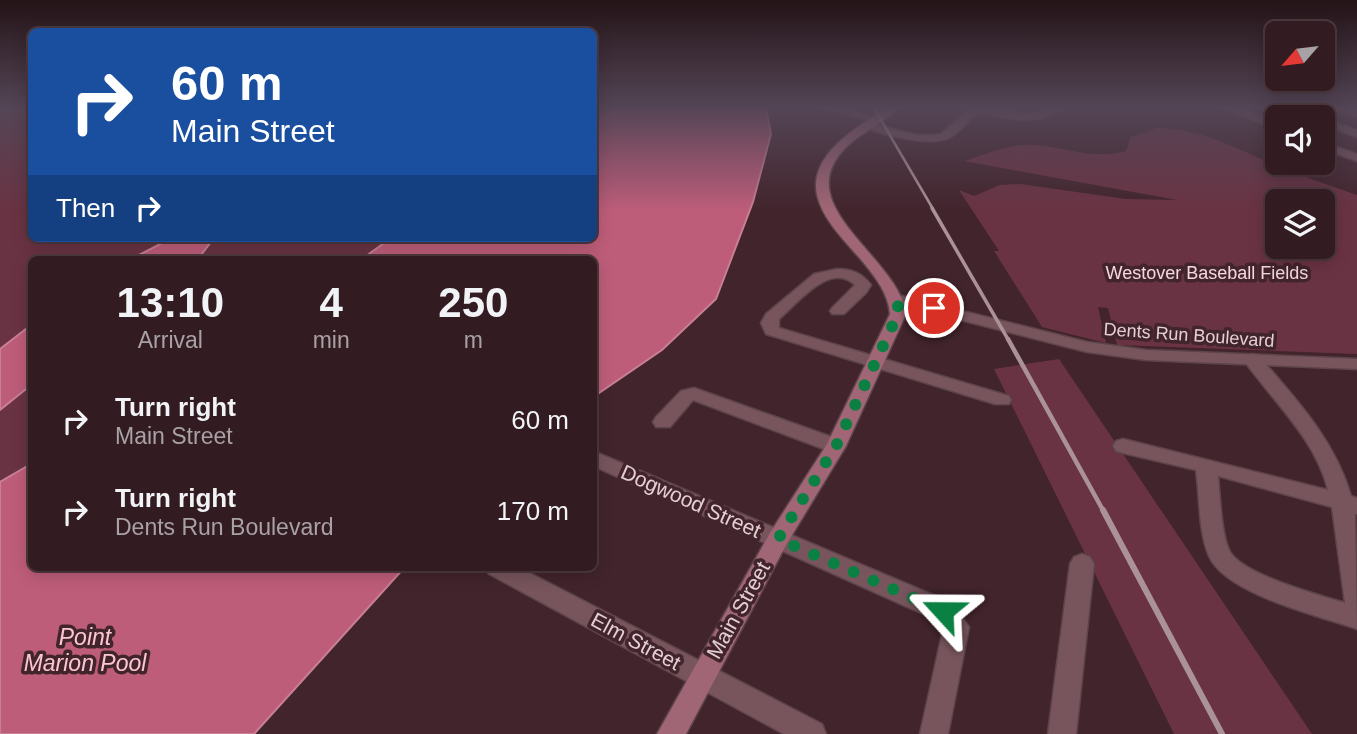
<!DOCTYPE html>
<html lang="en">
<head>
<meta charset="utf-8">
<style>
  :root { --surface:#321b21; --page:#3a242a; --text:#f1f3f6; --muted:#a8a1a5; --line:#4d393f }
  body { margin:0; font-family:Helvetica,sans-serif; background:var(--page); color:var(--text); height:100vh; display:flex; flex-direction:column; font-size:26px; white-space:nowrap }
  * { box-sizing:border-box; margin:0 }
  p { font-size:23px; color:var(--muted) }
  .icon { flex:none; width:38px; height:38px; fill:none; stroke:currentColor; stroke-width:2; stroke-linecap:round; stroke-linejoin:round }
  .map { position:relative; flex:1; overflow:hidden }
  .details { position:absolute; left:28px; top:256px; width:569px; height:315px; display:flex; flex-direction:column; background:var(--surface); border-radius:10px; box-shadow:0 4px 18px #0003,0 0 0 2px var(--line) }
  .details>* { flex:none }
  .hud { position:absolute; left:28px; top:28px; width:569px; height:214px; border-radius:10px; box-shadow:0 4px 18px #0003,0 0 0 2px var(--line); background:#1a4fa0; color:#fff; overflow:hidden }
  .needle { width:46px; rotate:242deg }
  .buttons { position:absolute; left:1265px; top:21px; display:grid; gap:14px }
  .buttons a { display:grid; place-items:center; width:70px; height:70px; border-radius:10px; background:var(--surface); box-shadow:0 4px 18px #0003,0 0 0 2px var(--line); font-size:35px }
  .pin { position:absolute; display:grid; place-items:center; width:60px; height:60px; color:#fff; margin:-30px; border:4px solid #fff; border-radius:50%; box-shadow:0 2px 7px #0007 }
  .me { position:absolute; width:77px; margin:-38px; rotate:294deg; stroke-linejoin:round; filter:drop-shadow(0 0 5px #0008) }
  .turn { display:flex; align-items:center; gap:24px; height:147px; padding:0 28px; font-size:32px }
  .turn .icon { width:91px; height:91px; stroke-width:2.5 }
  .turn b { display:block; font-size:49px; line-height:60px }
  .then { display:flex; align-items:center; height:66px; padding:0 28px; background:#0003; gap:14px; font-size:26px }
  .eta { display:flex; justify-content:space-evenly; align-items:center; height:119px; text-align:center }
  .eta b { font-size:42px; font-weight:700; line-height:49px }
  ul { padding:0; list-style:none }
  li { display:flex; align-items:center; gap:21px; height:91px; padding:0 28px }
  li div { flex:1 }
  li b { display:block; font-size:26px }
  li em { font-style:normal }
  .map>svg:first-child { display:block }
  .green { fill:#6a3343; fill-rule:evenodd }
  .water { fill:#be5d7a; stroke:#c97f95; stroke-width:2 }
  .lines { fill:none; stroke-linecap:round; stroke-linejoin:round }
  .minor-casing { stroke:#5d434a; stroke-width:3 }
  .tertiary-casing { stroke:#5d434a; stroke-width:3 }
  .secondary-casing { stroke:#5d434a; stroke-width:3 }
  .minor { fill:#78555d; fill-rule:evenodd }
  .tertiary { fill:#78555d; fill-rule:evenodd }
  .secondary { fill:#a06675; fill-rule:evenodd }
  .rail-far3 { stroke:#aa9298; stroke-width:2.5 }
  .rail-far2 { stroke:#aa9298; stroke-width:3.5 }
  .rail-far1 { stroke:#aa9298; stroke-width:4.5 }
  .rail { stroke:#aa9298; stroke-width:6 }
  .route { stroke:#0b8043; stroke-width:12; stroke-dasharray:0 21.6 }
  .labels { text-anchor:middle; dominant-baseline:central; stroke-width:7; stroke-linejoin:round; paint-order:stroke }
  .park-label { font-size:18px; fill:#f4d8de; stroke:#42242c }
  .street-label { font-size:18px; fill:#e4cfd3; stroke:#42242c }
  .near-street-label { font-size:21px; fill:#e4cfd3; stroke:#42242c }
  .near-water-label { font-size:23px; font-style:italic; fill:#fcc6d3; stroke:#42242c }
</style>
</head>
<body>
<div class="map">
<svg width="1357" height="734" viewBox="0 0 1357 734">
  <rect width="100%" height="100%" fill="#42242c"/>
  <g class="green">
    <path d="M 0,108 L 31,108 L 32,238 L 391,238 L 362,259 L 32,259 L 31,464 L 0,482 Z"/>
    <path d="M 1157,128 C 1204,128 1242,152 1285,169 C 1309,178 1333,187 1357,195 L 1357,354 L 1117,345 L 1108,308 L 1098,307 L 1106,343 L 1042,327 L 994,251 L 999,251 L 959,190 L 974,196 L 1000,185 L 1020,184 L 1126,199 L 1177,200 L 964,161 C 986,154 1010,143 1034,145 C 1067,147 1093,160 1126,151 L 1131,137 ZM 1278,201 L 1323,201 L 1323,247 L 1278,247 Z"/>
    <path d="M 1059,359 L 1312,734 L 1174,734 L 994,369 Z"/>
  </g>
  <g class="water">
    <path d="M 593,108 L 766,108 L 771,134 L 753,202 L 716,299 L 662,350 L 593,397 L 593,259 L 362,259 L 391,238 L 593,238 Z"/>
    <path d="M 172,238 L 214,238 L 198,259 L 131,259 Z"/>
    <path d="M 31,325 L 31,385 L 0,410 L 0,349 Z"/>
    <path d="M 31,464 L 32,567 L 405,567 L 254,734 L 0,734 L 0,482 Z"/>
  </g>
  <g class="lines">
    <defs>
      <g id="minor">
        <path d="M 823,108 L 841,108 L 881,119 L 876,122 Z"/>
        <path d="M 971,108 L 1028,114 L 1061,108 C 1039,128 1004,118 978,112 C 969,120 959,133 949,138 C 931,147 878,135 863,125 L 868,122 C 892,128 917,139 941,134 Z"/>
        <path d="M 1224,108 L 1238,108 L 1278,123 L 1278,130 Z"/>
        <path d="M 1282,108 L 1296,108 L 1318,117 L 1304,117 Z"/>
        <path d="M 1335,108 L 1357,111 L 1357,117 L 1337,110 Z"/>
        <path d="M 1323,118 L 1357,130 L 1357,137 L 1323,125 Z"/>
        <path d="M 1323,142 L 1357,154 L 1357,161 L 1323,149 Z"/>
        <path d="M 837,269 C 852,269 862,273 871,285 L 866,293 L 844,314 L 832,314 L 830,311 L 832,308 L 855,285 C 830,261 798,303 779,319 L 779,328 L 1009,396 L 1011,400 L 1009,404 L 995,404 L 766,334 L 761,323 L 766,314 L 814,274 Z"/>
        <path d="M 1252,354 L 1258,355 C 1295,398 1335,440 1351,496 L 1357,498 L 1357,514 L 1355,514 L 1357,629 C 1320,616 1225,594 1209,556 C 1198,530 1200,497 1196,470 L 1123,453 L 1116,451 L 1113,446 L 1116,441 L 1123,439 L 1328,490 C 1315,438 1273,402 1243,359 ZM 1218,476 L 1332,507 L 1345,603 C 1319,595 1244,575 1230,552 C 1221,535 1220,495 1218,476 Z"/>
        <path d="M 694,388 L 843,441 L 846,446 L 843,451 L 829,451 L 693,400 L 670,427 L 656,427 L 653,422 L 656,417 L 681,391 Z"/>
        <path d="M 593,451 L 952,603 L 969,627 L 948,734 L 920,734 L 943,630 L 934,619 L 593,466 Z"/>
        <path d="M 1082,554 L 1090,557 L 1094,564 L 1076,734 L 1048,734 L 1070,564 L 1074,557 Z"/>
        <path d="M 485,567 L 518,567 L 822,724 L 826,734 L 784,734 L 489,574 Z"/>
      </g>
      <path id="tertiary" d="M 898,295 L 1087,342 L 1146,350 L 1357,359 L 1357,369 L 1146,360 L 1087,352 L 893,303 L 890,300 Z"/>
      <path id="secondary" d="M 887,108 L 899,108 C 881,125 856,134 840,154 C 795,210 899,259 906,314 L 846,446 L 786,545 L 686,734 L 657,734 L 770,533 L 827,444 L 890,314 C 888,293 876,278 863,262 C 847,243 823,221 817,195 C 808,154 859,126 887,108 Z"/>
    </defs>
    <use href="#minor" class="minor-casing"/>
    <use href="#tertiary" class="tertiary-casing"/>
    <use href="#secondary" class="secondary-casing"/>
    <use href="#minor" class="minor"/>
    <use href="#tertiary" class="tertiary"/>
    <use href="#secondary" class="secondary"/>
    <path class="rail-far3" d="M 874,108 L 933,209"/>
    <path class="rail-far2" d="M 932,208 L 1009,341"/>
    <path class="rail-far1" d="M 1008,339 L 1104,512"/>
    <path class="rail" d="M 1103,510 L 1222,734"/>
  </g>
  <linearGradient id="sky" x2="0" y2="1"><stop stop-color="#241418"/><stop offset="0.51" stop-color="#544556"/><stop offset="1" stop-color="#544556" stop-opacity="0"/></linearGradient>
  <rect width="1357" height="211" fill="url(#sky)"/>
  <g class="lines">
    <path class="route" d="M 934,308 L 898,300 L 898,314 L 836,446 L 778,539 L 943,611"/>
  </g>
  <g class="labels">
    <g class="park-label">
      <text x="1207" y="273">Westover Baseball Fields</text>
    </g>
    <g class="street-label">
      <text transform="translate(1189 335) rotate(4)">Dents Run Boulevard</text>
    </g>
    <g class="near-street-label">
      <text transform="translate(691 501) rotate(24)">Dogwood Street</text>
      <text transform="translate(738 610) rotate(-61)">Main Street</text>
      <text transform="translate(636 641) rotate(28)">Elm Street</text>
    </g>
    <g class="near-water-label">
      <text x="85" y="637">Point<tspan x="85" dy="26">Marion Pool</tspan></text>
    </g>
  </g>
</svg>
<div class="buttons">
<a><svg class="needle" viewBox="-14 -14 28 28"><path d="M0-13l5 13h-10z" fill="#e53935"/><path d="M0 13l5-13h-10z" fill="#a8a1a5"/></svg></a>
<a><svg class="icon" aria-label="sound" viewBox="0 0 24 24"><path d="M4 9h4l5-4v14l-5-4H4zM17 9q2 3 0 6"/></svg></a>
<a><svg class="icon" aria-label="layers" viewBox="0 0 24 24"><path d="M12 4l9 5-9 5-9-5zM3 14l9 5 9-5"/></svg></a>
</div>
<div class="pin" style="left:934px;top:308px;background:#d93025"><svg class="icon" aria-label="arrive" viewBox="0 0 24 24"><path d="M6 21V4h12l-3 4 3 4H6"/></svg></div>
<svg class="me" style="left:943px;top:611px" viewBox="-20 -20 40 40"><path d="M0-17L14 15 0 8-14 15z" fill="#0b8043" stroke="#fff" stroke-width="4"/></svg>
<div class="hud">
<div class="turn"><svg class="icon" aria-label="right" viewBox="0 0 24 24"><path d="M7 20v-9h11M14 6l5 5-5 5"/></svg><div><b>60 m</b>Main Street</div></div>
<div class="then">Then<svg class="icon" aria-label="right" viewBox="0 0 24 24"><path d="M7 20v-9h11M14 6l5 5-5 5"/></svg></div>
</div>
<section class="details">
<div class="eta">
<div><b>13:10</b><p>Arrival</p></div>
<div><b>4</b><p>min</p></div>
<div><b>250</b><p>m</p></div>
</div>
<ul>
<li><svg class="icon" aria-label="right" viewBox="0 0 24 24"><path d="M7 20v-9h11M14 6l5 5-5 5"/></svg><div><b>Turn right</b><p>Main Street</p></div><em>60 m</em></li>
<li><svg class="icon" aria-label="right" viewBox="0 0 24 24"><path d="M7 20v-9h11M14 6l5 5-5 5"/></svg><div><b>Turn right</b><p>Dents Run Boulevard</p></div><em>170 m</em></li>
</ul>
</section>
</div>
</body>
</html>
